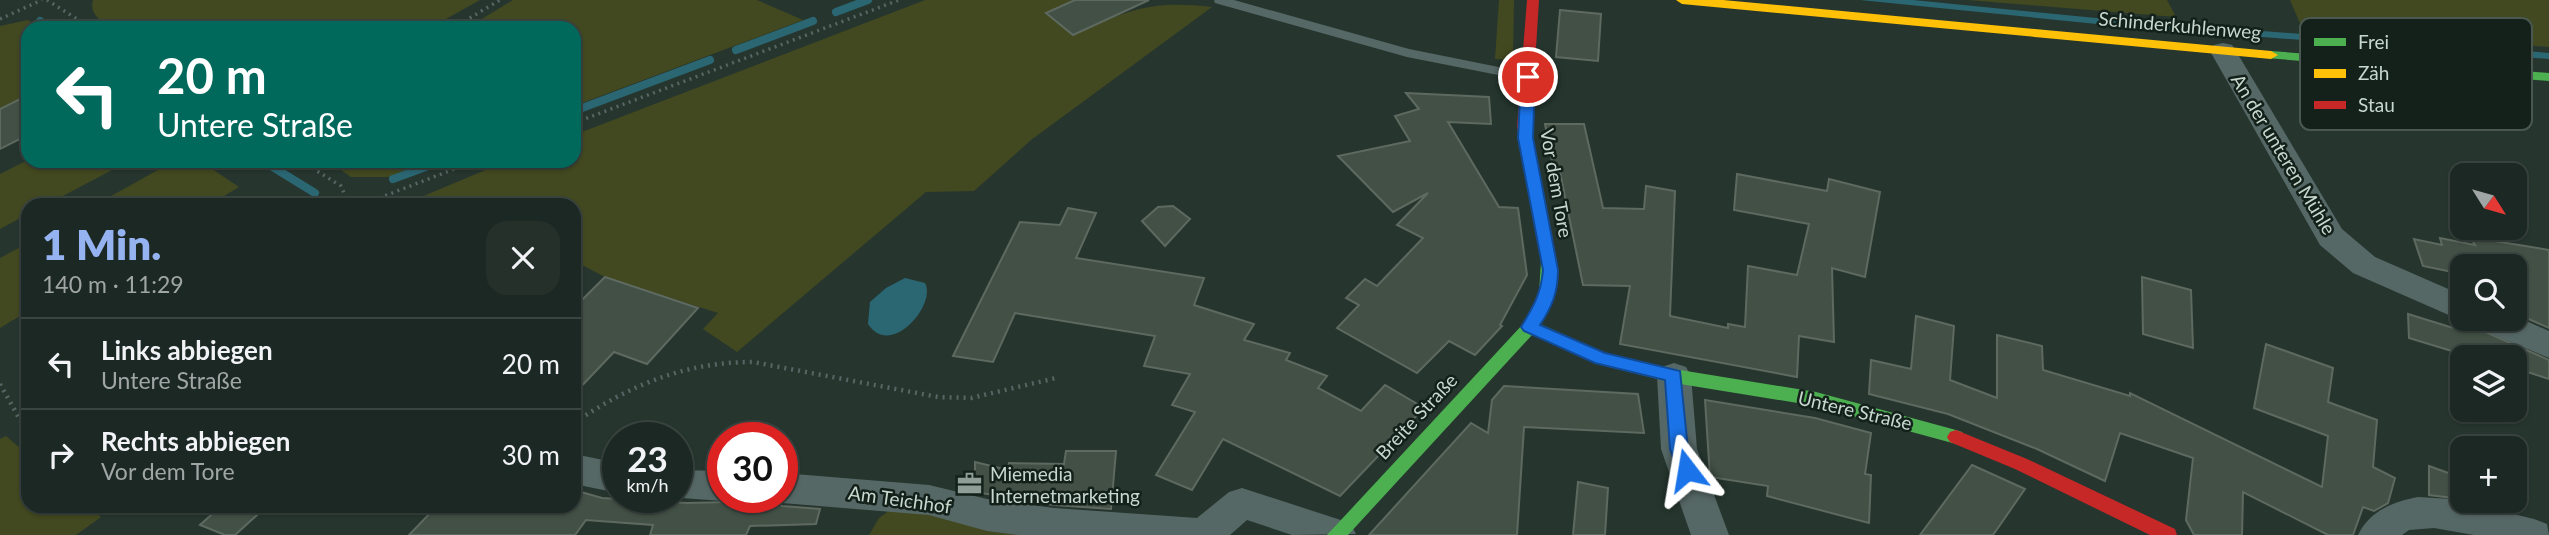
<!DOCTYPE html>
<html lang="de">
<head>
<meta charset="utf-8">
<style>
  :root { --surface:#1c2823; --page:#25302b; --text:#f1f3f6; --muted:#a0a6a6; --line:#3a4441; --accent:#95b2f1 }
  body { margin:0; font-family:Lato,sans-serif; background:var(--page); color:var(--text); height:100vh; display:flex; flex-direction:column; font-size:26px; white-space:nowrap }
  * { box-sizing:border-box; margin:0 }
  p { font-size:23px; color:var(--muted) }
  .icon { flex:none; width:38px; height:38px; fill:none; stroke:currentColor; stroke-width:2; stroke-linecap:round; stroke-linejoin:round }
  .map { position:relative; flex:1; overflow:hidden }
  .drawer { position:absolute; left:21px; top:198px; width:560px; height:315px; display:flex; flex-direction:column; background:var(--surface); border-radius:21px; box-shadow:0 2px 5px #0004,0 0 0 2px var(--line) }
  .drawer>* { flex:none }
  .hud { position:absolute; left:21px; top:21px; width:560px; height:147px; border-radius:21px; box-shadow:0 2px 5px #0004,0 0 0 2px var(--line); background:#00695c; color:#fff; overflow:hidden }
  .needle { width:46px; rotate:127deg }
  .fabs { position:absolute; left:2450px; top:163px; display:grid; gap:14px }
  .fabs a { display:grid; place-items:center; width:77px; height:77px; border-radius:14px; background:var(--surface); box-shadow:0 2px 5px #0004,0 0 0 2px var(--line); font-size:35px }
  .speed { position:absolute; left:602px; top:422px; display:flex; gap:14px; font-size:35px; font-weight:700; text-align:center }
  .speed>* { display:grid; place-content:center; width:91px; height:91px; border-radius:50%; background:var(--surface); box-shadow:0 2px 5px #0004,0 0 0 2px var(--line); line-height:1 }
  .speed small { font-size:18px; font-weight:400 }
  .speed .limit { border:10px solid #d22; background:#fff; color:#111 }
  .pin { position:absolute; display:grid; place-items:center; width:60px; height:60px; color:#fff; margin:-30px; border:4px solid #fff; border-radius:50%; box-shadow:0 2px 7px #0007 }
  .me { position:absolute; width:77px; margin:-38px; rotate:346deg; stroke-linejoin:round; filter:drop-shadow(0 0 5px #0008) }
  .turn { display:flex; align-items:center; gap:24px; height:147px; padding:0 21px; font-size:32px }
  .turn .icon { width:91px; height:91px; stroke-width:2.5 }
  .turn b { display:block; font-size:49px; line-height:60px }
  .round { display:grid; place-items:center; flex:none; width:74px; height:74px; border-radius:21px; background:var(--page) }
  .overview { display:flex; align-items:center; justify-content:space-between; height:119px; padding:0 21px }
  h1 { font-size:42px; font-weight:800; line-height:52px; color:var(--accent) }
  ul { padding:0; list-style:none }
  li { display:flex; align-items:center; gap:21px; height:91px; padding:0 21px; border-top:2px solid var(--line) }
  li div { flex:1 }
  li b { display:block; font-size:26px }
  li em { font-style:normal }
  .map>svg:first-child { display:block }
  .green { fill:#42481f }
  .water { fill:#2b6773 }
  .lines { fill:none; stroke-linecap:round; stroke-linejoin:round }
  .stream { stroke:#2b6773; stroke-width:8 }
  .building { fill:#425045; stroke:#5e6960; stroke-width:2 }
  .path-far1 { stroke:#576664; stroke-width:3.5; stroke-dasharray:2 4.5; stroke-linecap:butt }
  .path { stroke:#576664; stroke-width:4.5; stroke-dasharray:2 5; stroke-linecap:butt }
  .lane { fill:#566866; fill-rule:evenodd }
  .street { fill:#566866; fill-rule:evenodd }
  .fast { fill:#4caf50; fill-rule:evenodd }
  .slow { fill:#ffc107; fill-rule:evenodd }
  .jam { fill:#c62828; fill-rule:evenodd }
  .route { fill:#1a73e8; stroke:#114b97; stroke-width:2 }
  .labels { text-anchor:middle; dominant-baseline:central; stroke-width:5; stroke-linejoin:round; paint-order:stroke }
  .street-label { font-size:19px; fill:#c7d8cf; stroke:#14211b }
  .poi-label { font-size:19px; fill:#c7d8cf; stroke:#14211b; text-anchor:start }
  .key { fill:#14211b; stroke:#4a5851; stroke-width:2 }
  .key-label { font-size:19px; fill:#c7d8cf }
</style>
</head>
<body>
<div class="map">
<svg width="2549" height="535" viewBox="0 0 2549 535">
  <rect width="100%" height="100%" fill="#26362f"/>
  <g class="green">
    <path d="M 93,0 L 480,0 L 430,28 L 112,28 C 101,21 89,15 93,0 Z"/>
    <path d="M 513,0 L 757,0 L 803,20 L 574,106 L 574,28 L 467,28 Z"/>
    <path d="M 925,0 L 1075,0 L 1046,13 L 1073,35 C 1127,10 1151,0 1212,7 L 1031,140 L 974,191 L 926,192 L 737,352 L 703,329 L 718,313 L 605,277 L 582,265 L 574,269 L 574,205 L 402,205 L 507,161 L 574,161 L 574,135 Z"/>
    <path d="M 1499,0 L 1514,0 L 1513,60 L 1495,59 Z"/>
    <path d="M 1967,0 L 2167,0 L 2176,17 Z"/>
    <path d="M 2290,0 L 2549,0 L 2549,47 L 2302,28 Z"/>
    <path d="M 28,20 L 40,28 L 28,28 L 28,95 L 0,109 L 0,26 Z"/>
    <path d="M 28,160 L 28,161 L 129,161 L 46,205 L 28,205 L 28,214 L 0,229 L 0,174 Z"/>
    <path d="M 174,161 L 200,161 L 239,187 L 209,205 L 95,205 Z"/>
    <path d="M 328,161 L 430,161 L 388,177 L 351,177 Z"/>
    <path d="M 28,243 L 28,311 L 0,328 L 0,258 Z"/>
    <path d="M 6,436 L 28,455 L 28,506 L 88,506 L 101,517 L 76,535 L 0,535 L 0,439 Z"/>
    <path d="M 893,508 L 1033,535 L 869,535 L 879,518 Z"/>
  </g>
  <g class="water">
    <path d="M 1860,0 L 1913,0 L 2106,19 L 2538,52 L 2549,53 L 2549,59 L 2107,25 Z"/>
    <path d="M 905,278 L 925,283 C 937,304 891,359 868,324 L 870,302 L 886,288 Z"/>
  </g>
  <g class="lines">
    <g class="stream">
      <path d="M 836,12 L 868,0"/>
      <path d="M 40,21 L 50,28"/>
      <path d="M 736,50 L 813,21"/>
      <path d="M 574,111 L 710,60"/>
      <path d="M 263,161 L 315,193"/>
      <path d="M 393,179 L 442,161"/>
    </g>
  </g>
  <g class="building">
    <path d="M 1075,0 L 1149,0 L 1073,35 L 1046,13 Z"/>
    <path d="M 1560,10 L 1601,14 L 1598,61 L 1556,57 Z"/>
    <path d="M 1406,93 L 1489,97 L 1491,124 L 1448,122 L 1499,207 L 1518,208 L 1527,275 L 1500,325 L 1502,326 L 1475,355 L 1449,341 L 1417,373 L 1337,328 L 1359,305 L 1346,298 L 1365,279 L 1377,286 L 1423,238 L 1397,225 L 1428,193 L 1393,212 L 1338,156 L 1410,141 L 1395,116 L 1419,109 Z"/>
    <path d="M 28,95 L 28,135 L 0,149 L 0,109 Z"/>
    <path d="M 1545,124 L 1584,124 L 1603,208 L 1644,209 L 1646,186 L 1675,191 L 1670,316 L 1728,328 L 1728,324 L 1745,327 L 1748,266 L 1797,275 L 1809,224 L 1734,210 L 1737,174 L 1827,191 L 1829,179 L 1880,192 L 1865,277 L 1832,268 L 1834,342 L 1799,336 L 1797,377 L 1620,344 L 1630,286 L 1583,285 L 1560,172 L 1554,172 Z"/>
    <path d="M 1173,206 L 1190,219 L 1165,246 L 1142,221 L 1158,207 Z"/>
    <path d="M 1068,208 L 1096,213 L 1076,258 L 1204,278 L 1194,305 L 1254,324 L 1244,340 L 1290,353 L 1286,360 L 1327,376 L 1318,388 L 1361,411 L 1385,385 L 1424,408 L 1340,496 L 1223,439 L 1192,490 L 1156,475 L 1195,412 L 1172,405 L 1190,374 L 1144,366 L 1155,336 L 1015,313 L 993,362 L 953,356 L 1020,222 L 1060,225 Z"/>
    <path d="M 2470,237 L 2549,250 L 2549,328 L 2515,313 L 2515,266 L 2462,266 L 2462,274 L 2423,266 L 2414,239 L 2442,245 L 2440,238 L 2475,245 Z"/>
    <path d="M 605,277 L 698,308 L 647,364 L 614,352 L 574,394 L 574,308 Z"/>
    <path d="M 2142,277 L 2191,290 L 2193,348 L 2143,334 Z"/>
    <path d="M 2408,314 L 2466,332 L 2466,325 L 2472,326 L 2549,360 L 2549,379 L 2515,368 L 2515,357 L 2482,357 L 2468,352 L 2468,356 L 2409,338 Z"/>
    <path d="M 1916,316 L 1954,326 L 1950,380 L 1997,398 L 1997,335 L 2042,346 L 2043,370 L 2130,396 L 2130,393 L 2322,487 L 2328,436 L 2254,408 L 2266,344 L 2333,368 L 2328,402 L 2377,420 L 2373,467 L 2395,478 L 2388,503 L 2374,511 L 2363,507 L 2353,535 L 2328,535 L 2243,492 L 2242,535 L 2194,535 L 2186,520 L 2193,458 L 2120,433 L 2105,481 L 2037,449 L 1948,414 L 1869,394 L 1871,360 L 1911,369 Z"/>
    <path d="M 1504,386 L 1638,394 L 1644,433 L 1524,427 L 1517,535 L 1369,535 L 1471,423 L 1488,433 L 1492,400 Z"/>
    <path d="M 1705,400 L 1815,418 L 1871,433 L 1865,474 L 1871,475 L 1869,523 L 1767,496 L 1768,486 L 1710,477 Z"/>
    <path d="M 1066,451 L 1116,451 L 1111,509 L 1054,505 L 975,492 L 975,462 L 1008,470 L 1009,463 L 1064,464 Z"/>
    <path d="M 1972,465 L 2025,489 L 1993,535 L 1920,535 Z"/>
    <path d="M 2429,466 L 2462,478 L 2462,499 L 2429,495 Z"/>
    <path d="M 1578,482 L 1608,488 L 1605,535 L 1573,535 Z"/>
    <path d="M 574,490 L 602,498 L 687,503 L 770,501 L 782,506 L 820,509 L 816,524 L 750,526 L 746,535 L 650,535 L 653,525 L 586,520 L 575,535 L 409,535 L 437,506 L 574,506 Z"/>
    <path d="M 221,506 L 267,506 L 235,535 L 225,535 L 200,525 Z"/>
  </g>
  <g class="lines">
    <g class="path-far1">
      <path d="M 47,0 L 91,28"/>
      <path d="M 0,19 L 42,0"/>
      <path d="M 453,28 L 500,0"/>
      <path d="M 574,123 L 899,0"/>
      <path d="M 301,161 L 341,186 L 349,205"/>
      <path d="M 361,205 L 475,161"/>
    </g>
    <g class="path">
      <path d="M 0,384 L 28,434"/>
      <path d="M 574,423 C 630,385 685,362 753,362 L 938,397 L 971,398 L 1056,378"/>
    </g>
    <path class="lane" d="M 1214,0 L 1234,0 L 1409,49 L 1528,73 L 1535,77 L 1528,81 L 1407,57 L 1215,3 Z"/>
    <g class="street">
      <path d="M 2223,43 L 2232,45 L 2236,51 L 2342,229 L 2375,257 L 2462,295 L 2462,318 L 2467,318 L 2451,316 L 2353,273 L 2320,245 L 2210,51 L 2214,45 Z"/>
      <path d="M 2515,316 L 2549,331 L 2549,358 L 2475,327 L 2471,318 Z"/>
      <path d="M 1674,363 L 1686,367 L 1691,376 L 1697,449 L 1729,535 L 1691,535 L 1661,449 L 1657,376 L 1662,367 Z"/>
      <path d="M 574,454 L 618,463 L 618,493 L 574,484 Z"/>
      <path d="M 677,470 L 723,471 L 723,497 L 735,497 L 723,501 L 668,497 L 677,497 Z"/>
      <path d="M 782,473 L 929,485 L 987,499 L 1054,508 L 1197,518 L 1229,492 L 1242,488 L 1350,523 L 1356,534 L 1292,535 L 1247,520 L 1230,535 L 1019,535 L 987,531 L 929,515 L 782,503 L 768,497 L 782,497 Z"/>
      <path d="M 2418,497 L 2451,499 L 2534,519 L 2547,524 L 2549,535 L 2474,535 L 2434,528 L 2409,530 L 2402,535 L 2358,535 C 2370,511 2392,502 2418,497 Z"/>
    </g>
    <g class="fast">
      <path d="M 2271,51 L 2549,73 L 2549,81 L 2266,58 L 2264,55 Z"/>
      <path d="M 1549,255 L 1557,261 L 1555,293 L 1540,324 L 1605,353 L 1674,369 L 1816,392 L 1956,430 L 1962,432 L 1965,437 L 1962,442 L 1956,444 L 1816,406 L 1674,383 L 1601,365 L 1532,335 L 1348,535 L 1327,535 L 1524,323 L 1539,293 L 1541,261 Z"/>
    </g>
    <path class="slow" d="M 1676,0 L 1723,0 L 2271,51 L 2278,55 L 2271,59 L 1682,4 Z"/>
    <g class="jam">
      <path d="M 1527,0 L 1539,0 L 1531,127 L 1557,261 L 1549,267 L 1541,261 L 1517,127 Z"/>
      <path d="M 1956,430 L 2027,459 L 2175,529 L 2177,535 L 2150,535 L 2015,469 L 1950,442 L 1947,437 L 1950,432 Z"/>
    </g>
  </g>
  <path class="route" d="M 1528,73 L 1535,77 L 1533,138 L 1558,270 C 1558,292 1552,307 1540,325 L 1605,353 L 1680,371 L 1688,449 L 1696,470 L 1693,475 L 1680,475 L 1670,449 L 1665,380 L 1595,363 L 1524,331 L 1521,327 C 1533,307 1541,294 1543,270 L 1518,138 L 1521,77 Z"/>
  <defs>
    <symbol id="office-bare" viewBox="-9 -9 18 18"><path d="M-6-3h4V-5.5h4V-3h4V5H-6ZM-1-4.5V-3h2v-1.5ZM-6 0V1H6V0Z" fill="#8f9f97" stroke="#14211b" stroke-width="2.5" paint-order="stroke"/></symbol>
  </defs>
  <g fill-rule="evenodd">
    <use href="#office-bare" x="952" y="466" width="35" height="35"/>
  </g>
  <g class="labels">
    <g class="street-label">
      <text transform="translate(2180 25) rotate(5)">Schinderkuhlenweg</text>
      <text transform="translate(2284 154) rotate(59)">An der unteren Mühle</text>
      <text transform="translate(1557 183) rotate(80)">Vor dem Tore</text>
      <text transform="translate(1855 410) rotate(13)">Untere Straße</text>
      <text transform="translate(1416 416) rotate(-47)">Breite Straße</text>
      <text transform="translate(900 499) rotate(8)">Am Teichhof</text>
    </g>
    <g class="poi-label">
      <text x="990" y="473">Miemedia<tspan x="990" dy="22">Internetmarketing</tspan></text>
    </g>
  </g>
  <rect x="2300" y="18" width="232" height="112" rx="10" class="key"/>
  <rect x="2314" y="38" width="32" height="8" fill="#4caf50"/>
  <rect x="2314" y="69" width="32" height="9" fill="#ffc107"/>
  <rect x="2314" y="101" width="32" height="8" fill="#c62828"/>
  <g class="key-label">
    <text x="2358" y="49">Frei</text>
    <text x="2358" y="80">Zäh</text>
    <text x="2358" y="112">Stau</text>
  </g>
</svg>
<div class="fabs">
<a><svg class="needle" viewBox="-14 -14 28 28"><path d="M0-13l5 13h-10z" fill="#e53935"/><path d="M0 13l5-13h-10z" fill="#a0a6a6"/></svg></a>
<a><svg class="icon" aria-label="search" viewBox="0 0 24 24"><circle cx="10" cy="10" r="6"/><path d="M15 15l6 6"/></svg></a>
<a><svg class="icon" aria-label="layers" viewBox="0 0 24 24"><path d="M12 4l9 5-9 5-9-5zM3 14l9 5 9-5"/></svg></a>
<a>+</a>
</div>
<div class="speed"><div>23<small>km/h</small></div><div class="limit">30</div></div>
<div class="pin" style="left:1528px;top:77px;background:#d93025"><svg class="icon" aria-label="arrive" viewBox="0 0 24 24"><path d="M6 21V4h12l-3 4 3 4H6"/></svg></div>
<svg class="me" style="left:1687px;top:470px" viewBox="-20 -20 40 40"><path d="M0-17L14 15 0 8-14 15z" fill="#1a73e8" stroke="#fff" stroke-width="4"/></svg>
<div class="hud">
<div class="turn"><svg class="icon" aria-label="left" viewBox="0 0 24 24"><path d="M17 20v-9H6M10 6l-5 5 5 5"/></svg><div><b>20 m</b>Untere Straße</div></div>
</div>
<section class="drawer">
<div class="overview"><div><h1>1 Min.</h1><p>140 m · 11:29</p></div><a class="round"><svg class="icon" aria-label="close" viewBox="0 0 24 24"><path d="M6 6l12 12M18 6L6 18"/></svg></a></div>
<ul>
<li><svg class="icon" aria-label="left" viewBox="0 0 24 24"><path d="M17 20v-9H6M10 6l-5 5 5 5"/></svg><div><b>Links abbiegen</b><p>Untere Straße</p></div><em>20 m</em></li>
<li><svg class="icon" aria-label="right" viewBox="0 0 24 24"><path d="M7 20v-9h11M14 6l5 5-5 5"/></svg><div><b>Rechts abbiegen</b><p>Vor dem Tore</p></div><em>30 m</em></li>
</ul>
</section>
</div>
</body>
</html>
